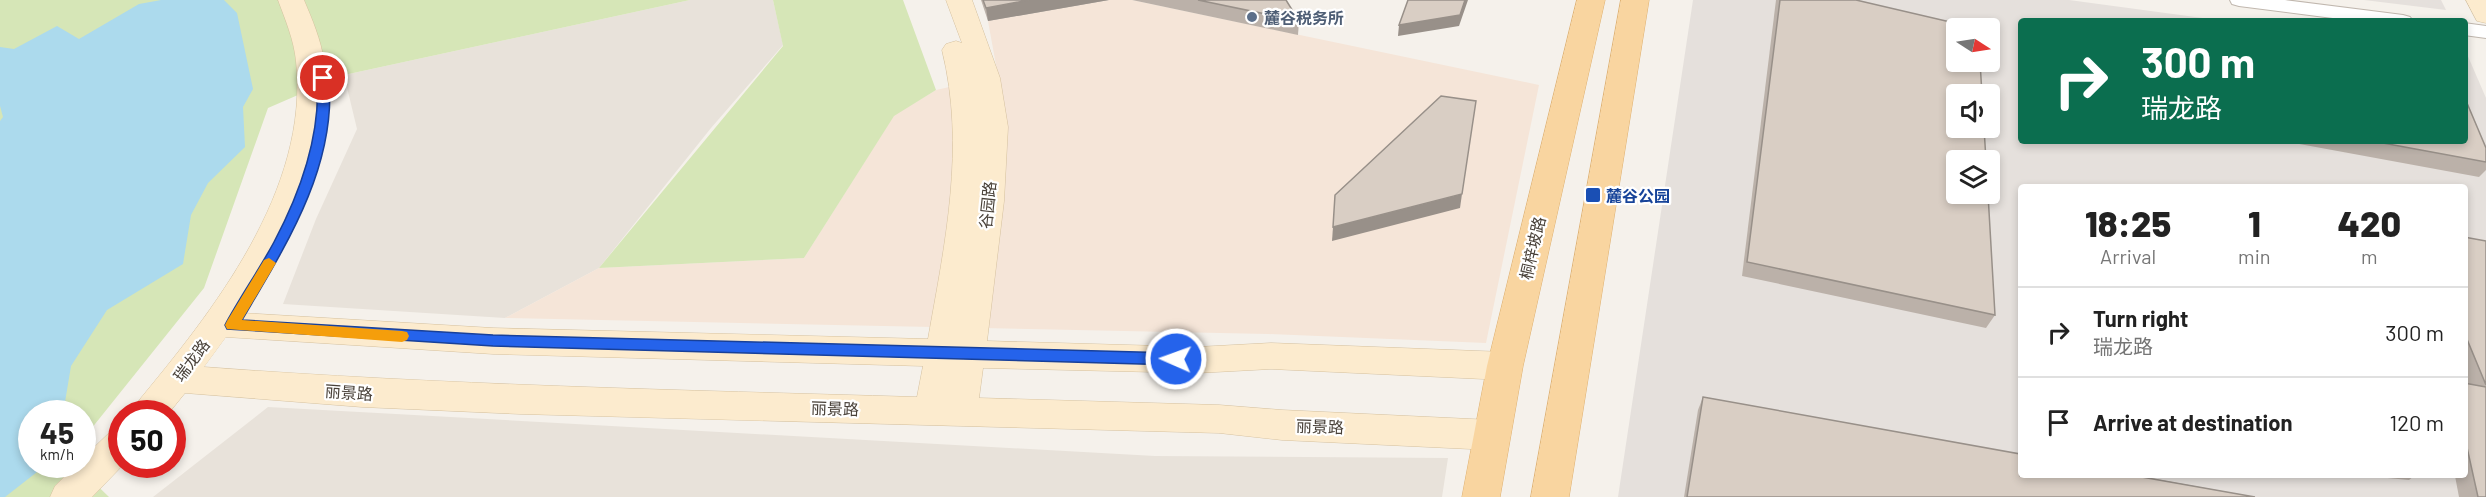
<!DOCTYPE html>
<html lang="en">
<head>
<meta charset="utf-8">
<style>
  :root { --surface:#fff; --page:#f2f2f2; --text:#222; --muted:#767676; --line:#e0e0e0 }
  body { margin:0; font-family:Barlow,"Noto Sans SC",sans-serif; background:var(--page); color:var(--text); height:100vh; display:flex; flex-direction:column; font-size:22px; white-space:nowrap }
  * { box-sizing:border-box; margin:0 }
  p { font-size:20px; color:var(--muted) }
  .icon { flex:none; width:33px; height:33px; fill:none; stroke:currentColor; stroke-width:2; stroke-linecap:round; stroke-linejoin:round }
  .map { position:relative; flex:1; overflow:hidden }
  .side { position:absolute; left:2018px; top:184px; width:450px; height:294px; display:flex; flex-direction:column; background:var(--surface); border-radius:6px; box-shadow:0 3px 9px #0003 }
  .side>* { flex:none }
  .top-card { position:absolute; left:2018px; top:18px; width:450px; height:126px; border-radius:6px; box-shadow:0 3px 9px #0003; background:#0b6e4f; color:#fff; overflow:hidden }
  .needle { width:39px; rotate:102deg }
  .buttons { position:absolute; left:1946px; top:18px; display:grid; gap:12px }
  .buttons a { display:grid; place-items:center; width:54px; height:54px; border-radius:6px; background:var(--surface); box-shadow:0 3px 9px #0003; font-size:30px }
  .speed { position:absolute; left:18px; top:400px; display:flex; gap:12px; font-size:30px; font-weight:700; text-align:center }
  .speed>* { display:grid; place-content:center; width:78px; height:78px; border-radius:50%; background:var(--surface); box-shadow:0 3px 9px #0003; line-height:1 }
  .speed small { font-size:15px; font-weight:400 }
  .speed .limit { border:9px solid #d22; background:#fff; color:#111 }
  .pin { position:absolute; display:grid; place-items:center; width:51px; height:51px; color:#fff; margin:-26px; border:3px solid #fff; border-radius:50%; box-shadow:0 2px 6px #0007 }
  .me { position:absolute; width:66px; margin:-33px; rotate:272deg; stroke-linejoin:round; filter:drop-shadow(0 0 4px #0008) }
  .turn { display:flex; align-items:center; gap:21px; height:126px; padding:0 24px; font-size:27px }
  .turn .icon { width:78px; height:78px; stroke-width:2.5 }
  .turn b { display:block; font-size:42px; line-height:51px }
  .eta { display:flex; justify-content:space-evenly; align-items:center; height:102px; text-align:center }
  .eta b { font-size:36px; font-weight:800; line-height:42px }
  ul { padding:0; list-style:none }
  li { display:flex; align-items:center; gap:18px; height:90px; padding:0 24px; border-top:2px solid var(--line) }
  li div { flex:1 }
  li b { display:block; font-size:22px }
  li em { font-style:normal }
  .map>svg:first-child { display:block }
  .residential { fill:#e8e2da }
  .commercial { fill:#f5e5d8 }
  .industrial { fill:#e5e0dc; fill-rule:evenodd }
  .green { fill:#d6e6b7 }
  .water { fill:#acdaed }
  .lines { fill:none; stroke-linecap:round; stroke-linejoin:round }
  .street-casing { stroke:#c0b7ae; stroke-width:2 }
  .secondary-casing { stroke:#d5c19f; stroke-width:1 }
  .primary-casing { stroke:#deb070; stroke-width:1 }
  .street { fill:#fff; fill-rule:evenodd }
  .secondary { fill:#fcebce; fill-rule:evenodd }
  .primary { fill:#f9d5a0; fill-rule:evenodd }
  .wall { fill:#bbb1a9 }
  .shaded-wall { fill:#989089 }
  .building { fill:#d9cec4; stroke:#989089; stroke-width:1.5 }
  .route { fill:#2563eb; stroke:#184099; stroke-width:1.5 }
  .slow { fill:#f59e0b }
  .service-dot { fill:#5c6f8a; stroke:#fff; stroke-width:2 }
  .transit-dot { fill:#1a4fb4; stroke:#fff; stroke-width:2 }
  .labels { text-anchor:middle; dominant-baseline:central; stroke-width:4.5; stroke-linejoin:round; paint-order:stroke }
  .service-label { font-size:16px; font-weight:bold; fill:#4e5e75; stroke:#fff; text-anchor:start }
  .transit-label { font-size:16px; font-weight:bold; fill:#164399; stroke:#fff; text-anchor:start }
  .street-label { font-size:16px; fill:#494139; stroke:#fff }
</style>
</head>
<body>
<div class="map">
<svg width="2486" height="497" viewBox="0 0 2486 497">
  <rect width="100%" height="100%" fill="#f5f1eb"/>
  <g class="residential">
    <path d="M 690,0 L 773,0 L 783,45 L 711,128 L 599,268 L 505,318 L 283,304 L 316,219 L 357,129 L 344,75 Z"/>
    <path d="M 268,407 L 1155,456 L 1448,458 L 1442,497 L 153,497 Z"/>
  </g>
  <path class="commercial" d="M 1109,0 L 1132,0 L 1539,85 L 1486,343 L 1268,334 L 505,318 L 599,268 L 804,258 L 894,115 L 936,90 L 998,76 L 988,21 Z"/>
  <g class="industrial">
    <path d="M 1693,0 L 2069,0 L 2225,21 L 2020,21 L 2020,141 L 2464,141 L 2465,54 L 2467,54 L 2486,98 L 2486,497 L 1618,497 ZM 1956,28 L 1989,28 L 1989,62 L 1956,62 ZM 1956,94 L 1989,94 L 1989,128 L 1956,128 ZM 1956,160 L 1989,160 L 1989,194 L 1956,194 ZM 2020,188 L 2464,188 L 2464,476 L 2020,476 Z"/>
    <path d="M 2364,0 L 2441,0 L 2446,10 Z"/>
  </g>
  <g class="green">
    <path d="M 0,0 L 690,0 L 344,75 L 268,108 L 204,288 L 83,439 L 82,414 L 32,414 L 32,465 L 76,465 L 109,497 L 0,497 Z"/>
    <path d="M 773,0 L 903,0 L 936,90 L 894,116 L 804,258 L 599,268 L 783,46 Z"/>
  </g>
  <path class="water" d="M 161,0 L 224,0 L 237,13 L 253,89 L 243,107 L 245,147 L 208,183 L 191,215 L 183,264 L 107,310 L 71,366 L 63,414 L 32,414 L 32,465 L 46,465 L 5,497 L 0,497 L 0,121 L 3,117 L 0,106 L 0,47 L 14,49 L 57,26 L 79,39 L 139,4 Z"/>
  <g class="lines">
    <defs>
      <g id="street">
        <path d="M 2230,0 L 2285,0 L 2403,15 L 2410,17 L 2413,21 L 2356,21 L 2239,6 L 2232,4 Z"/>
        <path d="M 2464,23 L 2486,26 L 2486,38 L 2464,35 Z"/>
      </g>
      <g id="secondary">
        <path d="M 278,0 L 304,0 C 312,19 321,40 324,61 C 336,150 291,240 242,313 L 493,328 L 928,339 C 945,243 966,147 942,50 L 946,44 L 956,41 L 962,43 L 946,0 L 972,0 L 1000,78 L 1008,127 L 1004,201 L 987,341 L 1197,347 L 1271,343 L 1505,352 L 1517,356 L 1522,366 L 1517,376 L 1505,380 L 1271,369 L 1197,373 L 983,368 L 979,398 L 1219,405 L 1282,410 L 1492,420 L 1504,425 L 1510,435 L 1504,445 L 1492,450 L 1282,440 L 1219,433 L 520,414 L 362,407 L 185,393 L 168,414 L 131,414 L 136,404 C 213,311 310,190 296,61 C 294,40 285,19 278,0 ZM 226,337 L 493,354 L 923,366 L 917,397 C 679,390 442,385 204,367 Z"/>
        <path d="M 2466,0 L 2486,0 L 2486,23 L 2477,21 Z"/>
        <path d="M 122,428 L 123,465 L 92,497 L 50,497 L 55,486 L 76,465 L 82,465 L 82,459 L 109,433 Z"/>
      </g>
      <g id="primary">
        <path d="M 1577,0 L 1605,0 L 1523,366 L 1500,497 L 1462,497 L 1487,366 Z"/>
        <path d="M 1621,0 L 1649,0 L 1569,497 L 1531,497 Z"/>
      </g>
    </defs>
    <use href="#street" class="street-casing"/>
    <use href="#secondary" class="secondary-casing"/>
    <use href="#primary" class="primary-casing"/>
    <use href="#street" class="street"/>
    <use href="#secondary" class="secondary"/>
    <use href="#primary" class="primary"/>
  </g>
  <g class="wall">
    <path d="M 981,0 L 1109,0 L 988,21 Z"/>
    <path d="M 1132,0 L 1286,0 L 1299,21 L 1298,35 Z"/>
    <path d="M 1776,0 L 1856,0 L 1995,315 L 1986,328 L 1742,276 Z"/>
    <path d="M 2293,141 L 2464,141 L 2486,148 L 2486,170 L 2479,177 L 2294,143 Z"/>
    <path d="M 2464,237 L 2486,241 L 2486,497 L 2459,497 L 2455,476 L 2464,476 Z"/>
    <path d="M 1703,397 L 2255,497 L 1684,497 L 1698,410 Z"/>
    <path d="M 2366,476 L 2414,476 L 2409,480 Z"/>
  </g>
  <g class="shaded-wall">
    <path d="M 1029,0 L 1109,0 L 988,21 L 986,8 Z"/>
    <path d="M 1465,0 L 1468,0 L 1459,26 L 1398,36 L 1399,25 Z"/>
    <path d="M 1462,194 L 1460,208 L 1332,241 L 1333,227 Z"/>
  </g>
  <g class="building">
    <path d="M 983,0 L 1029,0 L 986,8 Z"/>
    <path d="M 1198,0 L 1286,0 L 1299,21 Z"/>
    <path d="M 1408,0 L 1465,0 L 1460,15 L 1399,25 Z"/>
    <path d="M 1780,0 L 1856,0 L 1976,28 L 1956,28 L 1956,62 L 1980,62 L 1982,94 L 1956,94 L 1956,128 L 1984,128 L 1986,160 L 1956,160 L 1956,194 L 1988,194 L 1995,315 L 1747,262 Z"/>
    <path d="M 1441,96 L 1476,101 L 1462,194 L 1333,227 L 1335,195 Z"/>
    <path d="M 2464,96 L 2486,148 L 2486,162 L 2372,141 L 2464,141 Z"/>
    <path d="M 2464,237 L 2486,241 L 2486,385 L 2464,332 Z"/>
    <path d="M 2464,383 L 2486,387 L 2486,497 L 2478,497 L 2464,434 Z"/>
    <path d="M 1703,397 L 2020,454 L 2020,476 L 2136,476 L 2255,497 L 1687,497 Z"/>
  </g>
  <path class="route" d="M 323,74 L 329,78 C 337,167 285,247 242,320 L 493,335 L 1176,353 L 1181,355 L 1183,359 L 1181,363 L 1176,365 L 493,346 L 227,329 L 225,325 C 240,297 259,270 274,242 C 300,193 321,134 317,78 Z"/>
  <path class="slow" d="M 269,258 L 276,263 L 242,320 L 402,331 L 407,332 L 409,336 L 407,340 L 402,342 L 227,329 L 225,325 L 227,321 L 264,260 Z"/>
  <circle class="service-dot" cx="1252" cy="17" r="6"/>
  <rect class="transit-dot" x="1585" y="187" width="16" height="16" rx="3"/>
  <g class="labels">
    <g class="service-label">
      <text x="1264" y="17">麓谷税务所</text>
    </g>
    <g class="transit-label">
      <text x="1606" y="195">麓谷公园</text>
    </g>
    <g class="street-label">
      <text transform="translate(987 205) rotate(-84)">谷园路</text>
      <text transform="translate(1532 248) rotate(-77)">桐梓坡路</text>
      <text transform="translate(191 360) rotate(-53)">瑞龙路</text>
      <text transform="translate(349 392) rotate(4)">丽景路</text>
      <text transform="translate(835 408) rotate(2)">丽景路</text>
      <text transform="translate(1320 426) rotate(2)">丽景路</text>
    </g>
  </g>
</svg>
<div class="buttons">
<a><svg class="needle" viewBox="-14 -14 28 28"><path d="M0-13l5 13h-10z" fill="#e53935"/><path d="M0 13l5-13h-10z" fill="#767676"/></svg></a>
<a><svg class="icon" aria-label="sound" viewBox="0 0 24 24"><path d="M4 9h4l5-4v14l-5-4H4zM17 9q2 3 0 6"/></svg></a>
<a><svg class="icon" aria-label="layers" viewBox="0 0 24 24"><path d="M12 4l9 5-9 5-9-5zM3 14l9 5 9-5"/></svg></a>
</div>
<div class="speed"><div>45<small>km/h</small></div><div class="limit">50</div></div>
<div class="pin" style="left:323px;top:78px;background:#d93025"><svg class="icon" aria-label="arrive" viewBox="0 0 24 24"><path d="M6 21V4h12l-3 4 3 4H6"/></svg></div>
<svg class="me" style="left:1176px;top:359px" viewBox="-20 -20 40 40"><circle r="17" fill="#2563eb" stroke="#fff" stroke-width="3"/><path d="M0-11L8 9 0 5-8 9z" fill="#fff"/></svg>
<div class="top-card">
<div class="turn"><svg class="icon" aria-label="right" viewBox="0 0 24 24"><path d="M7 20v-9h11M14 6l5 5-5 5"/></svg><div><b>300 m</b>瑞龙路</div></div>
</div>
<section class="side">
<div class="eta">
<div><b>18:25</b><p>Arrival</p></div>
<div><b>1</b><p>min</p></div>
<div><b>420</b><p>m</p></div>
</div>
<ul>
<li><svg class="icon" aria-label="right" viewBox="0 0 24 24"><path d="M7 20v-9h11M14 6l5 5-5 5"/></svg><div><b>Turn right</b><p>瑞龙路</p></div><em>300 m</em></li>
<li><svg class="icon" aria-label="arrive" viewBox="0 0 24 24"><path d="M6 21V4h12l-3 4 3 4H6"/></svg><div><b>Arrive at destination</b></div><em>120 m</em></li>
</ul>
</section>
</div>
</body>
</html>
